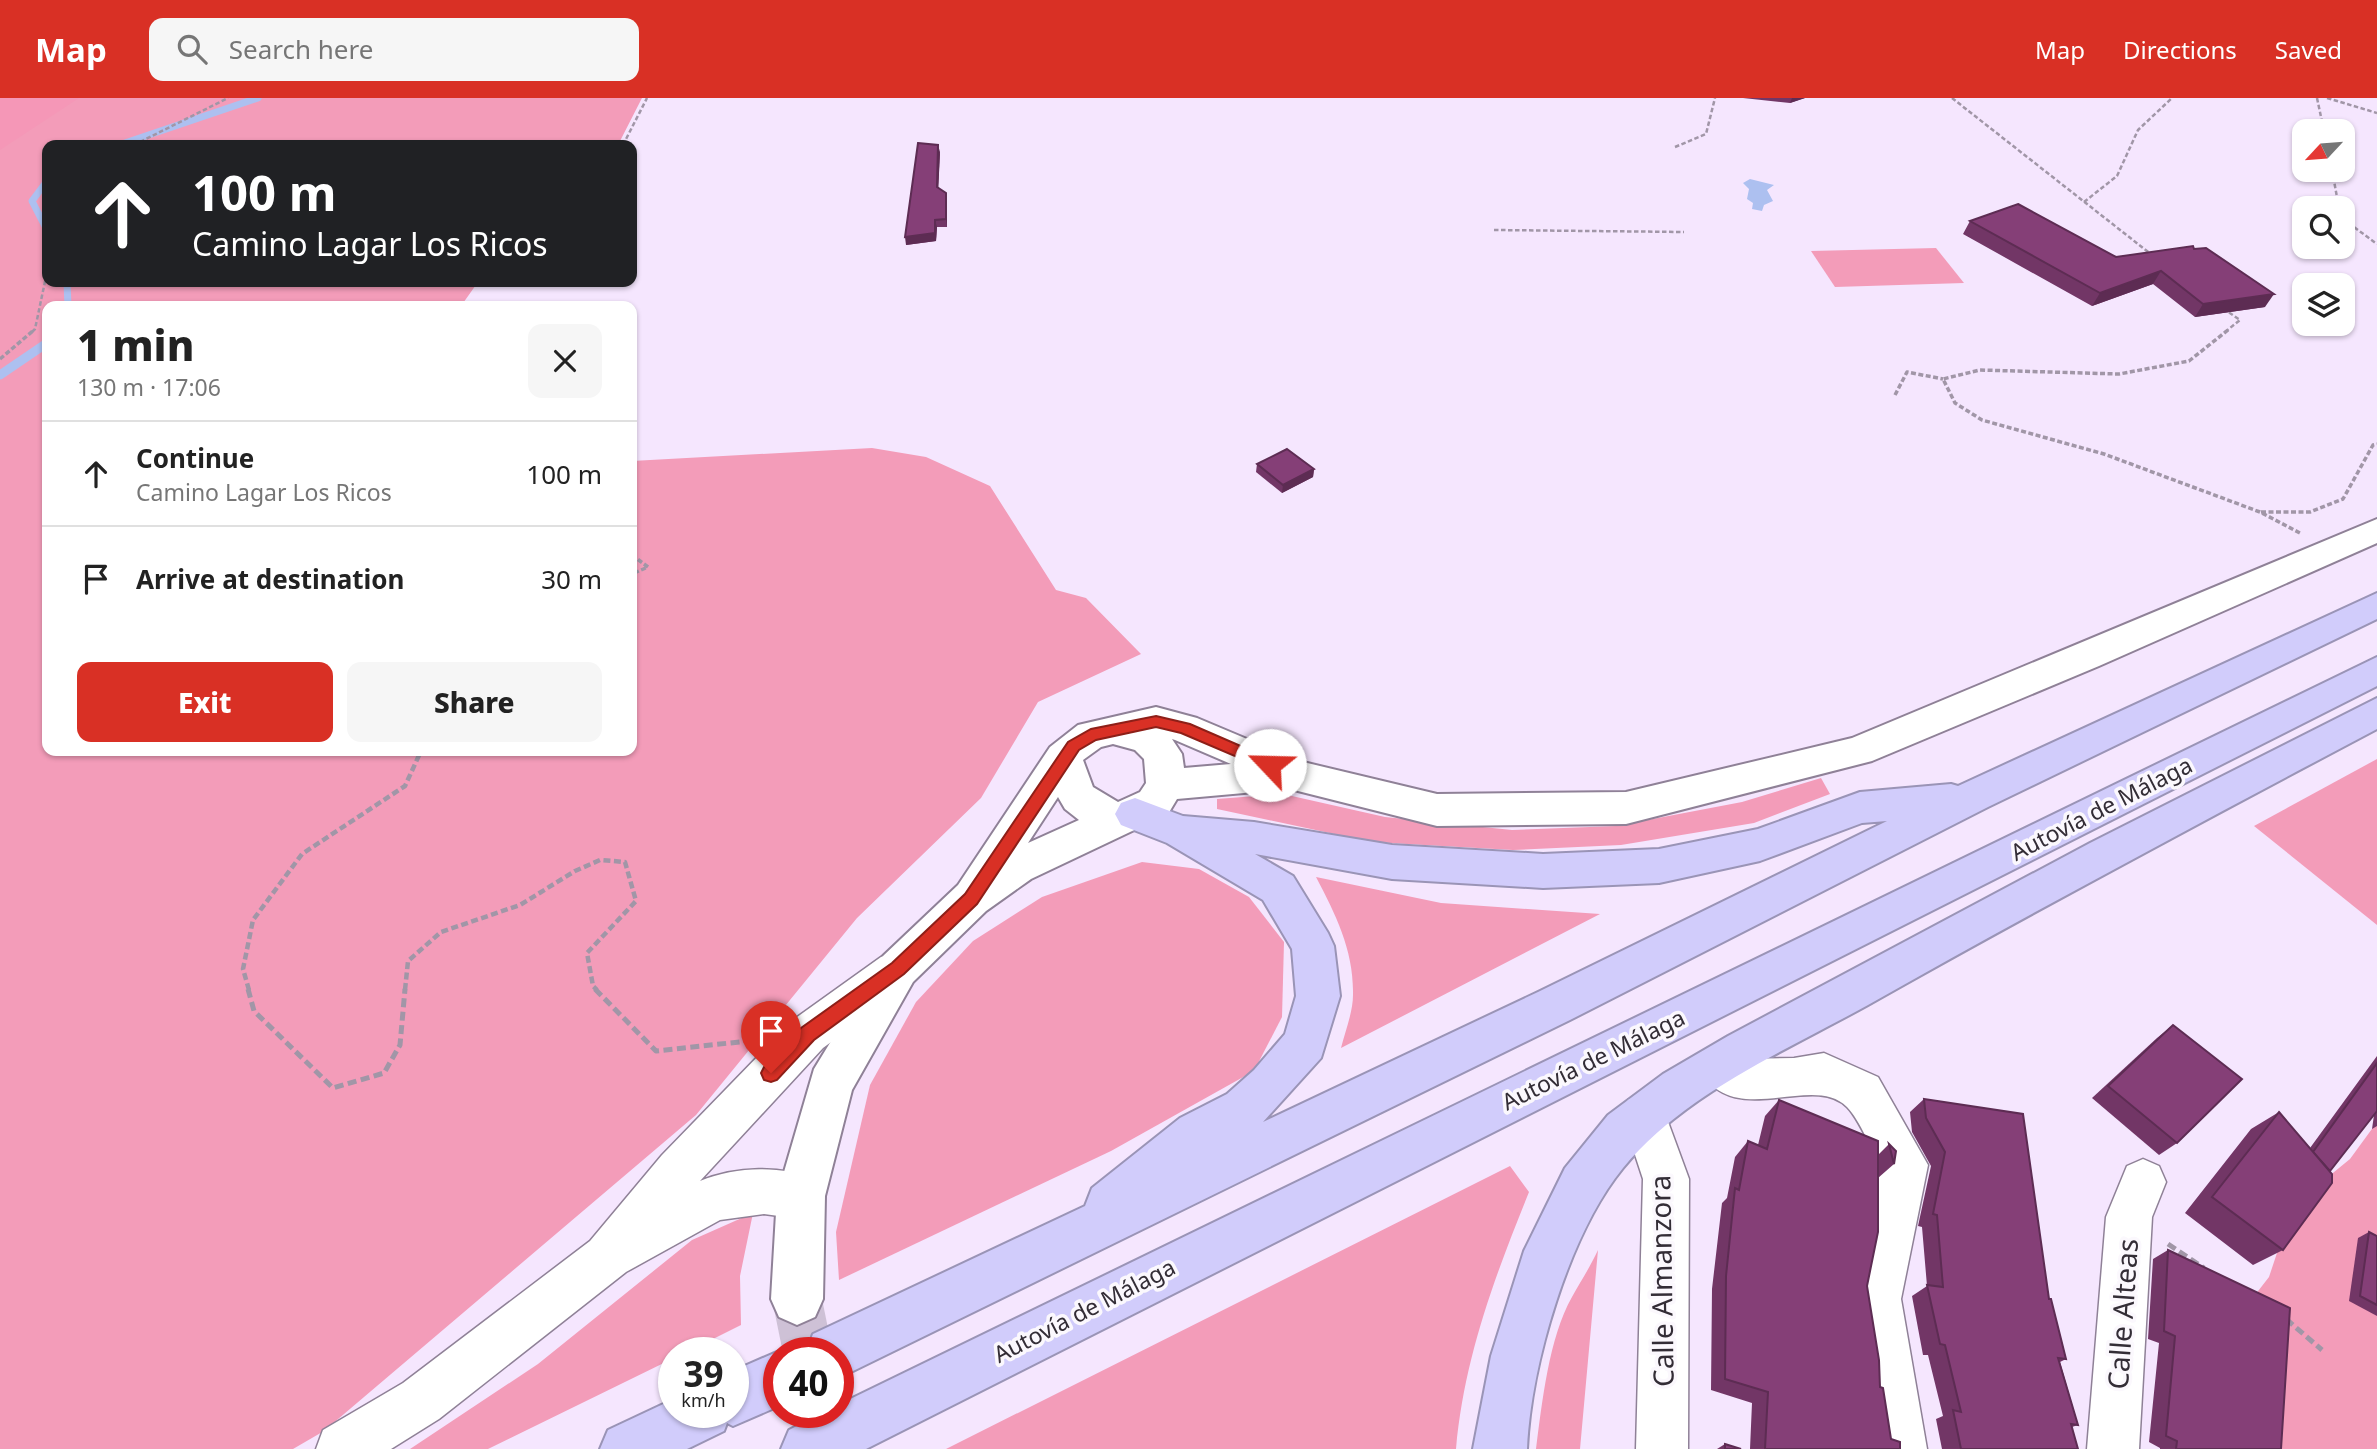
<!DOCTYPE html>
<html lang="en">
<head>
<meta charset="utf-8">
<style>
  :root { --surface:#fff; --page:#f6f6f6; --text:#222; --muted:#767676; --line:#e0e0e0; --accent:#d93025 }
  body { margin:0; font-family:"Noto Sans",sans-serif; background:var(--page); color:var(--text); height:100vh; display:flex; flex-direction:column; font-size:26px; white-space:nowrap }
  * { box-sizing:border-box; margin:0 }
  p { font-size:23px; color:var(--muted) }
  .icon { flex:none; width:38px; height:38px; fill:none; stroke:currentColor; stroke-width:2; stroke-linecap:round; stroke-linejoin:round }
  .map { position:relative; flex:1; overflow:hidden }
  .side { position:absolute; left:42px; top:203px; width:595px; height:455px; display:flex; flex-direction:column; background:var(--surface); border-radius:14px; box-shadow:0 2px 5px #0004 }
  .side>* { flex:none }
  .top-card { position:absolute; left:42px; top:42px; width:595px; height:147px; border-radius:14px; box-shadow:0 2px 5px #0004; background:#202124; color:#fff; overflow:hidden }
  .needle { width:46px; rotate:244deg }
  .controls { position:absolute; left:2292px; top:21px; display:grid; gap:14px }
  .controls a { display:grid; place-items:center; width:63px; height:63px; border-radius:14px; background:var(--surface); box-shadow:0 2px 5px #0004; font-size:35px }
  .speed { position:absolute; left:658px; top:1239px; display:flex; gap:14px; font-size:35px; font-weight:700; text-align:center }
  .speed>* { display:grid; place-content:center; width:91px; height:91px; border-radius:50%; background:var(--surface); box-shadow:0 2px 5px #0004; line-height:1 }
  .speed small { font-size:18px; font-weight:400 }
  .speed .limit { border:10px solid #d22; background:#fff; color:#111 }
  .pin { position:absolute; display:grid; place-items:center; width:60px; height:60px; color:#fff; margin:-72px -30px; border-radius:50% 50% 50% 0; rotate:-45deg; box-shadow:0 0 7px #0007 }
  .pin .icon { rotate:45deg }
  .me { position:absolute; width:77px; margin:-38px; rotate:294deg; stroke-linejoin:round; filter:drop-shadow(0 0 5px #0008) }
  .turn { display:flex; align-items:center; gap:24px; height:147px; padding:0 35px; font-size:32px }
  .turn .icon { width:91px; height:91px; stroke-width:2.5 }
  .turn b { display:block; font-size:49px; line-height:60px }
  .round { display:grid; place-items:center; flex:none; width:74px; height:74px; border-radius:14px; background:var(--page) }
  .headline { display:flex; align-items:center; justify-content:space-between; height:119px; padding:0 35px }
  h1 { font-size:42px; font-weight:800; line-height:52px }
  .cta { display:flex; gap:14px; margin-top:auto; padding:14px 35px }
  .cta a { flex:1; height:80px; border-radius:14px; background:var(--accent); color:#fff; font-size:28px; font-weight:800; line-height:80px; text-align:center }
  .cta a+a { background:var(--page); color:var(--text) }
  ul { padding:0; list-style:none }
  li { display:flex; align-items:center; gap:21px; height:105px; padding:0 35px; border-top:2px solid var(--line) }
  li div { flex:1 }
  li b { display:block; font-size:26px }
  li em { font-style:normal }
  header { display:flex; align-items:center; gap:42px; box-sizing:border-box; height:98px; padding:0 35px; background:var(--accent); color:#fff }
  header strong { font-size:33px }
  nav { display:flex; gap:38px; margin-inline-start:auto; font-size:24px }
  .search { width:490px; height:63px; background:var(--page); display:flex; align-items:center; gap:18px; box-sizing:border-box; padding:0 24px; border-radius:14px; color:var(--muted); font-size:26px }
  .map>svg:first-child { display:block }
  .green { fill:#f39cb9 }
  .forest { fill:#f597b7 }
  .water { fill:#adc0f0 }
  .lines { fill:none; stroke-linecap:round; stroke-linejoin:round }
  .stream-far1 { stroke:#adc0f0; stroke-width:7 }
  .stream { stroke:#adc0f0; stroke-width:9 }
  .tertiary-tunnel { stroke:#cec1d6; stroke-width:49; stroke-dasharray:49 24; stroke-linecap:butt }
  .minor-casing { stroke:#8f8197; stroke-width:3 }
  .tertiary-casing { stroke:#8f8197; stroke-width:4 }
  .motorway-casing { stroke:#9a94b6; stroke-width:4 }
  .path-far3 { stroke:#a196a7; stroke-width:2.5; stroke-dasharray:4.5 2.5; stroke-linecap:butt }
  .path-far2 { stroke:#a196a7; stroke-width:3.5; stroke-dasharray:5 2.5; stroke-linecap:butt }
  .path-far1 { stroke:#a196a7; stroke-width:4.5; stroke-dasharray:7 3.5; stroke-linecap:butt }
  .path { stroke:#a196a7; stroke-width:5; stroke-dasharray:9 4.5; stroke-linecap:butt }
  .minor { fill:#fff; fill-rule:evenodd }
  .tertiary { fill:#fff; fill-rule:evenodd }
  .motorway { fill:#d1ccfb; fill-rule:evenodd }
  .wall { fill:#723666 }
  .shaded-wall { fill:#5d2c53 }
  .building { fill:#853f77; stroke:#5d2c53; stroke-width:2 }
  .route { fill:#d93025; stroke:#8d1f18; stroke-width:2 }
  .labels { text-anchor:middle; dominant-baseline:central; stroke-width:7; stroke-linejoin:round; paint-order:stroke }
  .street-label { font-size:23px; fill:#332d36; stroke:#fbf8fd }
  .near-street-label { font-size:28px; fill:#332d36; stroke:#fbf8fd }
</style>
</head>
<body>
<header>
<strong>Map</strong>
<div class="search"><svg class="icon" aria-label="search" viewBox="0 0 24 24"><circle cx="10" cy="10" r="6"/><path d="M15 15l6 6"/></svg>Search here</div>
<nav><a>Map</a><a>Directions</a><a>Saved</a></nav>
</header>
<div class="map">
<svg width="2377" height="1351" viewBox="0 0 2377 1351">
  <rect width="100%" height="100%" fill="#f5e6fe"/>
  <g class="green">
    <path d="M 0,0 L 642,0 L 618,47 L 47,47 L 47,184 L 478,184 L 461,208 L 47,208 L 47,653 L 632,653 L 632,363 L 872,350 L 926,359 L 990,388 L 1056,492 L 1086,500 L 1141,556 L 1038,604 L 981,700 L 857,820 L 696,1017 L 324,1333 L 293,1351 L 0,1351 Z"/>
    <path d="M 1936,150 L 1964,185 L 1835,189 L 1811,153 Z"/>
    <path d="M 2377,661 L 2377,827 L 2254,728 Z"/>
    <path d="M 1821,680 L 1830,696 L 1754,725 L 1621,747 L 1513,752 L 1372,744 L 1217,711 L 1217,701 L 1283,696 L 1385,719 L 1512,732 L 1616,728 L 1742,704 Z"/>
    <path d="M 1142,764 L 1199,771 L 1249,799 L 1284,844 L 1282,919 L 1254,973 L 1111,1053 L 839,1182 L 836,1134 L 870,987 L 916,904 L 973,843 L 1042,799 Z"/>
    <path d="M 1316,779 L 1441,805 L 1600,816 L 1341,950 C 1345,934 1353,914 1353,897 C 1354,853 1336,817 1316,779 Z"/>
    <path d="M 2377,1024 L 2377,1351 L 2262,1351 L 2255,1197 L 2269,1179 L 2289,1119 L 2306,1097 L 2350,1061 Z"/>
    <path d="M 1510,1068 L 1529,1094 C 1495,1178 1464,1260 1456,1351 L 946,1351 Z"/>
    <path d="M 753,1115 L 740,1178 L 741,1227 L 685,1255 L 674,1255 L 674,1260 L 488,1351 L 410,1351 L 538,1266 L 692,1142 Z"/>
    <path d="M 1598,1152 L 1580,1351 L 1536,1351 C 1542,1305 1549,1239 1572,1199 C 1581,1183 1590,1169 1598,1152 Z"/>
  </g>
  <path class="forest" d="M 0,0 L 79,0 L 0,52 Z"/>
  <path class="water" d="M 1750,81 L 1774,87 L 1767,92 L 1773,103 L 1764,107 L 1762,113 L 1752,111 L 1753,105 L 1747,101 L 1749,91 L 1743,85 Z"/>
  <g class="lines">
    <g class="stream-far1">
      <path d="M 119,47 L 258,0"/>
      <path d="M 47,83 L 32,103 L 47,132"/>
      <path d="M 67,184 L 68,208"/>
    </g>
    <path class="stream" d="M 0,277 L 47,245"/>
    <path class="tertiary-tunnel" d="M 797,1201 L 808,1255"/>
    <defs>
      <g id="minor">
        <path d="M 896,854 L 911,859 L 917,872 L 911,885 L 823,950 L 700,1083 C 736,1068 781,1067 817,1082 L 824,1098 L 817,1114 L 801,1121 L 764,1116 L 720,1122 L 626,1174 L 439,1321 L 391,1351 L 316,1351 L 323,1332 L 403,1285 L 590,1143 L 662,1057 L 793,922 L 881,859 Z"/>
        <path d="M 1720,947 L 1748,961 L 1794,960 L 1824,955 L 1878,979 L 1928,1067 L 1901,1201 L 1927,1351 L 1875,1351 L 1853,1201 L 1881,1070 C 1872,1053 1860,1022 1847,1009 C 1812,973 1729,1036 1698,967 L 1705,953 Z"/>
        <path d="M 1644,996 L 1660,1002 L 1689,1081 L 1688,1351 L 1636,1351 L 1643,1081 L 1622,1017 L 1628,1002 Z"/>
        <path d="M 2143,1061 L 2159,1068 L 2166,1084 L 2152,1119 L 2139,1351 L 2087,1351 L 2106,1119 L 2127,1068 Z"/>
      </g>
      <path id="tertiary" d="M 2377,421 L 2377,445 L 2099,568 L 1872,663 L 1626,726 L 1437,728 L 1290,691 L 1177,701 L 1168,716 L 1031,781 L 986,813 L 913,884 L 852,992 L 825,1098 L 823,1201 L 815,1219 L 797,1227 L 779,1219 L 771,1201 L 777,1098 L 814,971 L 883,858 L 958,787 L 1050,649 L 1078,627 L 1156,609 L 1197,620 L 1299,663 L 1437,696 L 1626,694 L 1852,640 ZM 1172,641 L 1175,642 L 1231,666 L 1184,670 L 1182,656 ZM 1113,646 L 1135,652 L 1144,661 L 1146,685 L 1140,694 L 1118,704 L 1093,689 L 1083,662 L 1101,649 ZM 1058,699 L 1065,711 L 1079,722 L 1028,745 Z"/>
      <g id="motorway">
        <path d="M 2377,495 L 2377,521 L 1988,709 L 1570,922 L 851,1274 L 838,1279 L 838,1255 L 806,1255 L 813,1236 L 1085,1108 L 1092,1090 L 1180,1020 L 1227,996 L 1254,972 L 1285,936 L 1296,898 L 1292,851 L 1263,802 L 1167,745 L 1121,727 L 1115,716 L 1121,705 L 1135,700 L 1183,718 L 1254,724 L 1392,747 L 1543,756 L 1659,751 L 1758,731 L 1860,694 L 1951,686 L 1958,688 ZM 1887,723 L 1538,894 L 1263,1024 L 1321,960 L 1340,898 L 1334,848 L 1328,835 L 1293,778 L 1255,756 L 1392,781 L 1543,790 L 1659,785 L 1760,763 L 1862,725 Z"/>
        <path d="M 2377,559 L 2377,588 L 866,1351 L 781,1351 L 789,1332 L 824,1314 L 838,1314 L 838,1307 Z"/>
        <path d="M 2377,600 L 2377,631 C 2207,721 2036,812 1868,907 C 1785,953 1685,995 1623,1070 C 1569,1136 1531,1266 1527,1351 L 1473,1351 L 1491,1258 L 1524,1153 L 1565,1070 L 1608,1017 L 1663,976 L 1728,938 L 2090,745 Z"/>
        <path d="M 779,1253 L 782,1255 L 779,1255 L 779,1308 L 733,1328 L 727,1325 L 724,1333 L 687,1351 L 600,1351 L 608,1332 L 674,1301 L 674,1314 L 733,1314 L 733,1273 Z"/>
      </g>
    </defs>
    <use href="#minor" class="minor-casing"/>
    <use href="#tertiary" class="tertiary-casing"/>
    <use href="#motorway" class="motorway-casing"/>
    <g class="path-far3">
      <path d="M 1952,0 L 2152,157"/>
      <path d="M 2317,0 L 2324,33"/>
      <path d="M 2327,0 L 2377,15"/>
      <path d="M 134,47 L 228,0"/>
      <path d="M 623,47 L 647,0"/>
      <path d="M 1675,49 L 1706,36 L 1715,0"/>
      <path d="M 2332,72 L 2339,110"/>
      <path d="M 2084,104 L 2117,78 L 2138,32 L 2172,0"/>
      <path d="M 2343,121 L 2377,146"/>
      <path d="M 1494,132 L 1684,134"/>
      <path d="M 32,234 L 35,231 L 47,174"/>
      <path d="M 2225,234 L 2240,222 L 2227,213"/>
    </g>
    <g class="path-far2">
      <path d="M 2228,232 L 2189,263 L 2119,276 L 1980,272 L 1943,281 L 1955,305 L 1982,322 L 2104,356 L 2260,414 L 2300,435"/>
      <path d="M 0,261 L 34,232"/>
      <path d="M 1895,297 L 1907,274 L 1943,281"/>
      <path d="M 2261,414 L 2310,414 L 2343,401 L 2373,347 L 2377,346"/>
      <path d="M 632,457 L 648,469 L 632,476"/>
    </g>
    <g class="path-far1">
      <path d="M 249,892 L 243,871 L 253,822 L 302,756 L 405,688 L 421,653"/>
      <path d="M 405,892 L 408,863 L 441,834 L 520,807 L 575,773 L 600,762 L 625,764 L 636,803 L 587,855 L 593,888 L 597,892"/>
    </g>
    <g class="path">
      <path d="M 248,891 L 254,913 L 333,990 L 384,975 L 400,947 L 405,891"/>
      <path d="M 595,891 L 656,953 L 748,943"/>
      <path d="M 2168,1146 L 2204,1170"/>
      <path d="M 2286,1221 L 2322,1252"/>
    </g>
    <use href="#minor" class="minor"/>
    <use href="#tertiary" class="tertiary"/>
    <use href="#motorway" class="motorway"/>
  </g>
  <g class="wall">
    <path d="M 1743,0 L 1805,0 L 1790,5 Z"/>
    <path d="M 940,54 L 938,90 L 947,103 L 947,129 L 937,129 L 936,143 L 906,147 Z"/>
    <path d="M 1970,123 L 2116,159 L 2194,151 L 2265,209 L 2195,219 L 2153,186 L 2092,208 L 1963,136 Z"/>
    <path d="M 1257,366 L 1314,371 L 1313,379 L 1282,395 L 1256,374 Z"/>
    <path d="M 2173,927 L 2177,1045 L 2159,1057 L 2092,1000 L 2157,940 Z"/>
    <path d="M 2377,958 L 2377,1028 L 2372,1031 L 2374,1017 L 2330,1073 L 2283,1152 L 2253,1167 L 2185,1115 L 2251,1031 L 2279,1014 L 2310,1050 Z"/>
    <path d="M 1924,1001 L 2049,1201 L 2066,1261 L 2060,1264 L 2078,1327 L 2072,1329 L 2078,1351 L 1942,1351 L 1936,1321 L 1943,1318 L 1928,1257 L 1923,1257 L 1912,1198 L 1927,1188 L 1922,1129 L 1918,1128 L 1931,1068 L 1912,1034 L 1910,1014 Z"/>
    <path d="M 1779,1002 L 1878,1057 L 1889,1046 L 1894,1066 L 1878,1080 L 1867,1188 L 1880,1289 L 1891,1341 L 1900,1351 L 1750,1351 L 1752,1305 L 1711,1292 L 1712,1191 L 1722,1105 L 1727,1100 L 1735,1059 L 1748,1043 L 1758,1047 L 1765,1018 Z"/>
    <path d="M 2369,1134 L 2377,1138 L 2377,1218 L 2349,1203 L 2358,1140 Z"/>
    <path d="M 2168,1152 L 2281,1351 L 2160,1351 L 2160,1350 L 2149,1344 L 2159,1245 L 2148,1241 L 2153,1161 Z"/>
    <path d="M 1725,1346 L 1741,1351 L 1717,1351 Z"/>
  </g>
  <g class="shaded-wall">
    <path d="M 1792,0 L 1805,0 L 1790,5 Z"/>
    <path d="M 938,47 L 940,54 L 938,97 L 937,89 Z"/>
    <path d="M 946,95 L 947,103 L 947,129 L 946,121 Z"/>
    <path d="M 935,122 L 937,129 L 936,143 L 906,147 L 905,139 Z"/>
    <path d="M 2161,173 L 2153,186 L 2092,208 L 2100,195 Z"/>
    <path d="M 2274,196 L 2265,209 L 2195,219 L 2203,206 Z"/>
    <path d="M 1314,371 L 1313,379 L 1282,395 L 1283,387 Z"/>
  </g>
  <g class="building">
    <path d="M 918,45 L 938,47 L 937,89 L 946,95 L 946,121 L 935,122 L 935,135 L 905,139 Z"/>
    <path d="M 2018,106 L 2116,159 L 2193,148 L 2194,151 L 2206,150 L 2274,196 L 2203,206 L 2161,173 L 2100,195 L 1970,123 Z"/>
    <path d="M 1287,351 L 1314,371 L 1283,387 L 1257,366 Z"/>
    <path d="M 2173,927 L 2242,981 L 2177,1045 L 2108,988 Z"/>
    <path d="M 2377,965 L 2377,1013 L 2330,1073 L 2313,1054 Z"/>
    <path d="M 1924,1001 L 2023,1016 L 2049,1201 L 2051,1201 L 2066,1261 L 2058,1260 L 2078,1327 L 2071,1326 L 2078,1351 L 1961,1351 L 1953,1312 L 1961,1314 L 1945,1247 L 1940,1246 L 1927,1187 L 1943,1189 L 1937,1117 L 1933,1116 L 1945,1054 L 1926,1020 Z"/>
    <path d="M 1779,1002 L 1878,1043 L 1878,1134 L 1867,1188 L 1879,1262 L 1880,1289 L 1883,1290 L 1891,1341 L 1900,1344 L 1900,1351 L 1765,1351 L 1768,1294 L 1725,1281 L 1726,1178 L 1735,1090 L 1739,1092 L 1748,1043 L 1767,1051 Z"/>
    <path d="M 2279,1014 L 2332,1076 L 2332,1085 L 2283,1152 L 2212,1099 Z"/>
    <path d="M 1889,1046 L 1896,1053 L 1894,1066 Z"/>
    <path d="M 2369,1134 L 2377,1138 L 2377,1207 L 2360,1198 Z"/>
    <path d="M 2168,1152 L 2290,1210 L 2281,1351 L 2176,1351 L 2177,1343 L 2166,1338 L 2175,1238 L 2164,1233 Z"/>
    <path d="M 1725,1346 L 1741,1351 L 1725,1351 Z"/>
  </g>
  <path class="route" d="M 1156,618 L 1190,626 L 1275,663 L 1278,667 L 1270,673 L 1181,635 L 1156,629 L 1096,642 L 1079,652 L 977,806 L 904,876 L 814,942 L 777,982 L 771,984 L 764,982 L 761,975 L 764,969 L 801,930 L 892,865 L 965,796 L 1068,644 L 1091,631 Z"/>
  <g class="labels">
    <g class="street-label">
      <text transform="translate(2101 710) rotate(-27)">Autovía de Málaga</text>
      <text transform="translate(1593 961) rotate(-26)">Autovía de Málaga</text>
      <text transform="translate(1084 1212) rotate(-27)">Autovía de Málaga</text>
    </g>
    <g class="near-street-label">
      <text transform="translate(1661 1183) rotate(-91)">Calle Almanzora</text>
      <text transform="translate(2122 1216) rotate(-86)">Calle Alteas</text>
    </g>
  </g>
</svg>
<div class="controls">
<a><svg class="needle" viewBox="-14 -14 28 28"><path d="M0-13l5 13h-10z" fill="#e53935"/><path d="M0 13l5-13h-10z" fill="#767676"/></svg></a>
<a><svg class="icon" aria-label="search" viewBox="0 0 24 24"><circle cx="10" cy="10" r="6"/><path d="M15 15l6 6"/></svg></a>
<a><svg class="icon" aria-label="layers" viewBox="0 0 24 24"><path d="M12 4l9 5-9 5-9-5zM3 14l9 5 9-5"/></svg></a>
</div>
<div class="speed"><div>39<small>km/h</small></div><div class="limit">40</div></div>
<div class="pin" style="left:771px;top:975px;background:#d93025"><svg class="icon" aria-label="arrive" viewBox="0 0 24 24"><path d="M6 21V4h12l-3 4 3 4H6"/></svg></div>
<svg class="me" style="left:1270px;top:667px" viewBox="-20 -20 40 40"><circle r="19" fill="#fff"/><path d="M0-13L10 11 0 6-10 11z" fill="#d93025"/></svg>
<div class="top-card">
<div class="turn"><svg class="icon" aria-label="ahead" viewBox="0 0 24 24"><path d="M12 20V5M6 11l6-6 6 6"/></svg><div><b>100 m</b>Camino Lagar Los Ricos</div></div>
</div>
<section class="side">
<div class="headline"><div><h1>1 min</h1><p>130 m · 17:06</p></div><a class="round"><svg class="icon" aria-label="close" viewBox="0 0 24 24"><path d="M6 6l12 12M18 6L6 18"/></svg></a></div>
<ul>
<li><svg class="icon" aria-label="ahead" viewBox="0 0 24 24"><path d="M12 20V5M6 11l6-6 6 6"/></svg><div><b>Continue</b><p>Camino Lagar Los Ricos</p></div><em>100 m</em></li>
<li><svg class="icon" aria-label="arrive" viewBox="0 0 24 24"><path d="M6 21V4h12l-3 4 3 4H6"/></svg><div><b>Arrive at destination</b></div><em>30 m</em></li>
</ul>
<div class="cta"><a>Exit</a><a>Share</a></div>
</section>
</div>
</body>
</html>
